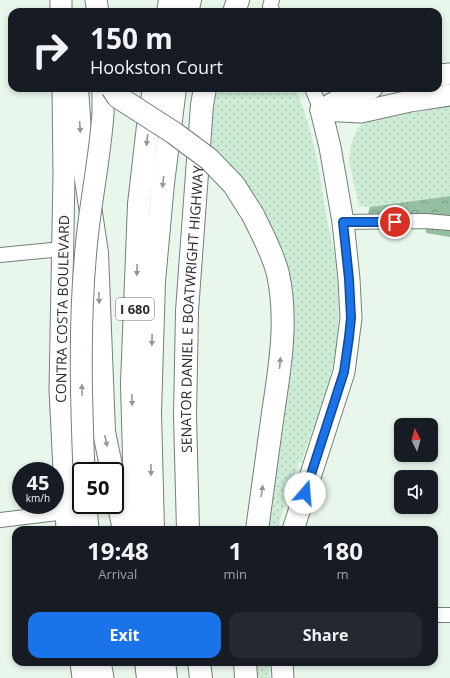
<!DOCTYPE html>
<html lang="en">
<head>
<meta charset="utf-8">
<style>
  :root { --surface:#171b24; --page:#242831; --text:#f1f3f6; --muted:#9ea1a6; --accent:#1a73e8 }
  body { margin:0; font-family:"Open Sans",sans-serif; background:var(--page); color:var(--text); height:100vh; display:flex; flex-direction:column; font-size:15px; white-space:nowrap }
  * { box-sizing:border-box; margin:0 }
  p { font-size:13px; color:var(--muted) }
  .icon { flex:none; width:22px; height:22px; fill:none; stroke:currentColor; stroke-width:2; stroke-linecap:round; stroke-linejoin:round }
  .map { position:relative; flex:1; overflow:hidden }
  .details { position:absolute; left:12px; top:526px; width:426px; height:140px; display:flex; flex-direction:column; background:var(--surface); border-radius:12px; box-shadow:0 2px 6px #0003 }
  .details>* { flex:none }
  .hud { position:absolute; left:8px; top:8px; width:434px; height:84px; border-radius:12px; box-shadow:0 2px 6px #0003; background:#171b24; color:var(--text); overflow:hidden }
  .needle { width:26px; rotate:354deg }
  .tools { position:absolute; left:394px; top:418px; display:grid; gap:8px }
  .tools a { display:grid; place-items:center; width:44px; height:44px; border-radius:8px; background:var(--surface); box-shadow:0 2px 6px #0003; font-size:20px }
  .speed { position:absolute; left:12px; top:462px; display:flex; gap:8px; font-size:20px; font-weight:700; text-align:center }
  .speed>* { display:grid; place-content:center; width:52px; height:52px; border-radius:50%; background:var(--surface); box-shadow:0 2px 6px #0003; line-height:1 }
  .speed small { font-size:10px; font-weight:400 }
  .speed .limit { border:2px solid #111; border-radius:6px; background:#fff; color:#111 }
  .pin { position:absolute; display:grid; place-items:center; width:34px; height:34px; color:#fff; margin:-17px; border:2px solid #fff; border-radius:50%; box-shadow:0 1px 4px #0007 }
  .me { position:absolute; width:44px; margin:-22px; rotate:18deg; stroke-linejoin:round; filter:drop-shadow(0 0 3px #0008) }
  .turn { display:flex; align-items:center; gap:14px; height:84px; padding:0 16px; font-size:18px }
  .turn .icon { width:52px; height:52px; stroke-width:2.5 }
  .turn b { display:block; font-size:28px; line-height:34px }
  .eta { display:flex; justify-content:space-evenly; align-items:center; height:68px; text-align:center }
  .eta b { font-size:24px; font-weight:700; line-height:28px }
  .action { display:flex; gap:8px; margin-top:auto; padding:8px 16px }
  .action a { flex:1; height:46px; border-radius:12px; background:var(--accent); color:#fff; font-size:16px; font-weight:700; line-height:46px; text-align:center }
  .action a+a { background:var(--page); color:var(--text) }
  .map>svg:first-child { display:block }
  .grass { fill:url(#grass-dots) }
  .forest { fill:url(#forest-crowns) }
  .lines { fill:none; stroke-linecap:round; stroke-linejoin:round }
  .street-casing { stroke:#748077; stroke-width:16 }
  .secondary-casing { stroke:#748077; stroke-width:23 }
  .highway-casing { stroke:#748077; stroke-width:24 }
  .street { stroke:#fff; stroke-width:14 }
  .secondary { stroke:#fff; stroke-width:21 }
  .highway { stroke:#fff; stroke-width:22 }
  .secondary-bridge-casing { stroke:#748077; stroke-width:23; stroke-linecap:butt }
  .highway-bridge-casing { stroke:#748077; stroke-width:24; stroke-linecap:butt }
  .secondary-bridge { stroke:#fff; stroke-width:21 }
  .highway-bridge { stroke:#fff; stroke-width:22 }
  .oneway { fill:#949795 }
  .route-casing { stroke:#114b97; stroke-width:10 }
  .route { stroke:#1a73e8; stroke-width:7 }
  .labels { text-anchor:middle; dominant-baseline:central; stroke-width:4; stroke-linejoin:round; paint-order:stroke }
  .shield { fill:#fff; stroke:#6a6d6b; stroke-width:1 }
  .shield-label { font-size:13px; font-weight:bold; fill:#2a2f2b }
  .street-label { font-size:14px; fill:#2a2f2b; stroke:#fff }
</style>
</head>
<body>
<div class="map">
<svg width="450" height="678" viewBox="0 0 450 678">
  <defs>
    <pattern id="grass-dots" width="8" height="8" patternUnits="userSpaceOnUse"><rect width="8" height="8" fill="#cdecd5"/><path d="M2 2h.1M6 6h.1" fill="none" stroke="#b0cbb7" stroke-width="1.8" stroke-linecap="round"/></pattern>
    <pattern id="forest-crowns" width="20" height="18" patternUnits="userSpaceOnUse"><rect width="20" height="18" fill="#96bea1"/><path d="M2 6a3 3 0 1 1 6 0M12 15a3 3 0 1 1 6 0" fill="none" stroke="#7b9b83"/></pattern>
  </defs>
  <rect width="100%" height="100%" fill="#e9f6ec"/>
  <g class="grass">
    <path d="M 207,88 L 295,88 C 314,130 320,175 327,220 C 329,229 331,238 333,247 C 339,279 340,314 336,347 C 331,386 314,425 301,463 L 299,462 L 281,516 L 278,530 L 257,530 L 277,273 L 209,159 Z"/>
    <path d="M 450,104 L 450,196 L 370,207 L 359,206 L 349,161 L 351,144 L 358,128 L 369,117 Z"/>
    <path d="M 245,662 L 269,662 L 270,678 L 246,678 Z"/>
  </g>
  <path class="forest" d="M 450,196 L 450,237 L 426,233 L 425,222 L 365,222 L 370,207 Z"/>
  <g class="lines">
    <defs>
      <g id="street">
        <path d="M 272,0 L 270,6 L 273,12"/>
        <path d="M 312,88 L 321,110"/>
        <path d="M 343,222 L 425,221 L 450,223"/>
        <path d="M 0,255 L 62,249"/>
        <path d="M 0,520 L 66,512"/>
        <path d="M 434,615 L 450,615"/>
      </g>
      <g id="secondary">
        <path d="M 61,0 L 61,12"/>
        <path d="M 96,0 L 98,12"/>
        <path d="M 438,75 L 450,74"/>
        <path d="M 63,88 L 64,175 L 60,390 L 67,530"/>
        <path d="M 103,88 L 103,113"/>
        <path d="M 321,110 L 361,112 L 410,101 L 450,95"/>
        <path d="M 321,110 L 349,94 L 372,88"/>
        <path d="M 86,505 L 88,530"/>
        <path d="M 293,530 L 344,372 L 351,318 L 349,279 L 343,222 L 330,147 L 321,110"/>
        <path d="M 81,662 L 83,678"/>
        <path d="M 100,662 L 103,678"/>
        <path d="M 282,662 L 283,678"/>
      </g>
      <g id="highway">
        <path d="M 168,12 L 170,0"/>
        <path d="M 187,12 L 190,0"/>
        <path d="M 234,12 L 238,0"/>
        <path d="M 77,88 L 81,146 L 97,253 L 104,432 L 112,471"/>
        <path d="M 253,215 C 262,234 273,253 278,274 C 288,320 280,367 273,413 C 268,452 262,491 257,530"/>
        <path d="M 115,487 L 124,530"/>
        <path d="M 136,530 L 132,384 L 139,204 L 148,126 L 154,88"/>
        <path d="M 153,530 L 150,413 L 154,281 L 163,183 L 175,88"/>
        <path id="s1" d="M 188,530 L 185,416 L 187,311 L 202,105 L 205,88"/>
        <path d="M 146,662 L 148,678"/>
        <path d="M 164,662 L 166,678"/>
        <path d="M 199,662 L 201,678"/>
        <path d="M 245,662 L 246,678"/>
      </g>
    </defs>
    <use href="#street" class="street-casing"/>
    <use href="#secondary" class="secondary-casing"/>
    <use href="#highway" class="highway-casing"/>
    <use href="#street" class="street"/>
    <use href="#secondary" class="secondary"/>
    <use href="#highway" class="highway"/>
    <defs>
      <path id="secondary-bridge" d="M 84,471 C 81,397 79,323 86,249 C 90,203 100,159 103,113"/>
      <path id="highway-bridge" d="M 112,88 L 118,97 L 174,133 L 209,159 L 234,185 L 253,215"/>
    </defs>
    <use href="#secondary-bridge" class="secondary-bridge-casing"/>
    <use href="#highway-bridge" class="highway-bridge-casing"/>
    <use href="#secondary-bridge" class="secondary-bridge"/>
    <use href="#highway-bridge" class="highway-bridge"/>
  </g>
  <defs><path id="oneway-solid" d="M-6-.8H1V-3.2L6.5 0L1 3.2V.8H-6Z"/></defs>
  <g class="oneway">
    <use href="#oneway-solid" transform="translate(80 127) rotate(86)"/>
    <use href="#oneway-solid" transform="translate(147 140) rotate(97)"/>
    <use href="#oneway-solid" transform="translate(163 182) rotate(97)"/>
    <use href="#oneway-solid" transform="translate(137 270) rotate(92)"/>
    <use href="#oneway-solid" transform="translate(99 298) rotate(88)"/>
    <use href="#oneway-solid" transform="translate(152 340) rotate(91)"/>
    <use href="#oneway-solid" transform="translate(280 363) rotate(-85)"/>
    <use href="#oneway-solid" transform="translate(82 390) rotate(-91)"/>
    <use href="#oneway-solid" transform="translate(132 400) rotate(88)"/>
    <use href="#oneway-solid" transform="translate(106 441) rotate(78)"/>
    <use href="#oneway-solid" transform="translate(151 470) rotate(89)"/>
    <use href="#oneway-solid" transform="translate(262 491) rotate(-82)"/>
  </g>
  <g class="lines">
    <defs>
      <path id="route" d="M 305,493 L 344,372 L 349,337 L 351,318 L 349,279 L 343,222 L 395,222"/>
    </defs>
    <use href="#route" class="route-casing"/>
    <use href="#route" class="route"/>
  </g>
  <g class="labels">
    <rect class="shield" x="116" y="298" width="38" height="22" rx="3"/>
    <g class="shield-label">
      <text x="135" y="309">I 680</text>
    </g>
    <g class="street-label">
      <text transform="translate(62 309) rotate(-89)">CONTRA COSTA BOULEVARD</text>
      <text stroke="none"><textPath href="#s1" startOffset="221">SENATOR DANIEL E BOATWRIGHT HIGHWAY</textPath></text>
    </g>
  </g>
</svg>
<div class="tools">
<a><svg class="needle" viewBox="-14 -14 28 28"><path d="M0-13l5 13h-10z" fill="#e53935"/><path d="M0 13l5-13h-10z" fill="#9ea1a6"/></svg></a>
<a><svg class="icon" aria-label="sound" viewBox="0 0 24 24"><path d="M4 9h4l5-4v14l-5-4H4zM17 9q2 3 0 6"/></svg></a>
</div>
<div class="speed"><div>45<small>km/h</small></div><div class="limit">50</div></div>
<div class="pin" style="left:395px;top:222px;background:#d93025"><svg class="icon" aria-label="arrive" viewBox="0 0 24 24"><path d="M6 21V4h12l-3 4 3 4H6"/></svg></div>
<svg class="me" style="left:305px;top:493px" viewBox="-20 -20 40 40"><circle r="19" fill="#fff"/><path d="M0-13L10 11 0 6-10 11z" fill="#1a73e8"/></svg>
<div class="hud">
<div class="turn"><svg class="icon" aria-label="right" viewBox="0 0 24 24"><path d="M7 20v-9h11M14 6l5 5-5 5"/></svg><div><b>150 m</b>Hookston Court</div></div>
</div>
<section class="details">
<div class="eta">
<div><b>19:48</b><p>Arrival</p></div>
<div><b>1</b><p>min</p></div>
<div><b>180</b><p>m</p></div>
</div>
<div class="action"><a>Exit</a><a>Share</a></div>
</section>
</div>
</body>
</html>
